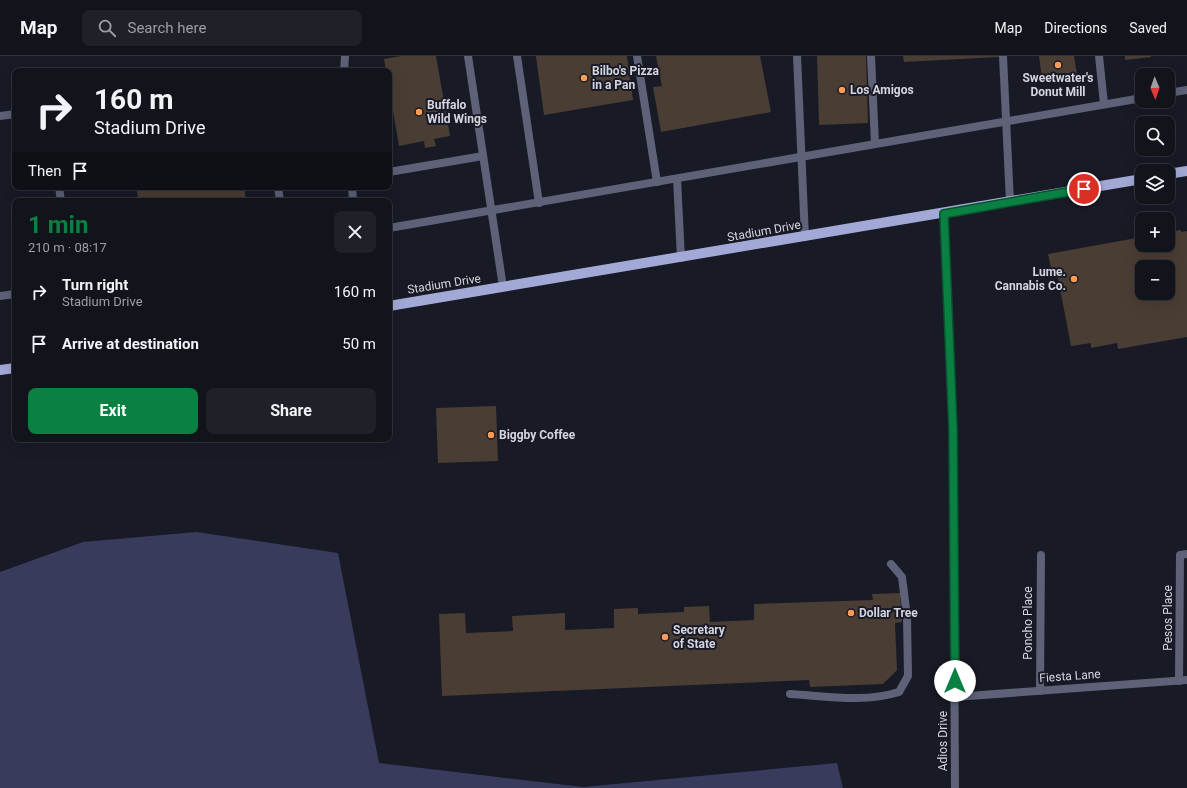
<!DOCTYPE html>
<html lang="en">
<head>
<meta charset="utf-8">
<style>
  :root { --surface:#12141c; --page:#1f2129; --text:#f1f3f6; --muted:#9c9ea3; --line:#31333b; --accent:#0b8043 }
  body { margin:0; font-family:Roboto,sans-serif; background:var(--page); color:var(--text); height:100vh; display:flex; flex-direction:column; font-size:15px; white-space:nowrap }
  * { box-sizing:border-box; margin:0 }
  p { font-size:13px; color:var(--muted) }
  .icon { flex:none; width:22px; height:22px; fill:none; stroke:currentColor; stroke-width:2; stroke-linecap:round; stroke-linejoin:round }
  .map { position:relative; flex:1; overflow:hidden }
  .sheet { position:absolute; left:12px; top:142px; width:380px; height:244px; display:flex; flex-direction:column; background:var(--surface); border-radius:8px; box-shadow:0 4px 16px #0002,0 0 0 1px var(--line) }
  .sheet>* { flex:none }
  .guide { position:absolute; left:12px; top:12px; width:380px; height:122px; border-radius:8px; box-shadow:0 4px 16px #0002,0 0 0 1px var(--line); background:#12141c; color:var(--text); overflow:hidden }
  .needle { width:26px; rotate:178deg }
  .fabs { position:absolute; left:1135px; top:12px; display:grid; gap:8px }
  .fabs a { display:grid; place-items:center; width:40px; height:40px; border-radius:8px; background:var(--surface); box-shadow:0 4px 16px #0002,0 0 0 1px var(--line); font-size:20px }
  .pin { position:absolute; display:grid; place-items:center; width:34px; height:34px; color:#fff; margin:-17px; border:2px solid #fff; border-radius:50%; box-shadow:0 1px 4px #0007 }
  .me { position:absolute; width:44px; margin:-22px; rotate:0deg; stroke-linejoin:round; filter:drop-shadow(0 0 3px #0008) }
  .turn { display:flex; align-items:center; gap:14px; height:84px; padding:0 16px; font-size:18px }
  .turn .icon { width:52px; height:52px; stroke-width:2.5 }
  .turn b { display:block; font-size:28px; line-height:34px }
  .then { display:flex; align-items:center; height:38px; padding:0 16px; background:#0003; gap:8px; font-size:15px }
  .round { display:grid; place-items:center; flex:none; width:42px; height:42px; border-radius:8px; background:var(--page) }
  .overview { display:flex; align-items:center; justify-content:space-between; height:68px; padding:0 16px }
  h1 { font-size:24px; font-weight:700; line-height:30px; color:var(--accent) }
  .cta { display:flex; gap:8px; margin-top:auto; padding:8px 16px }
  .cta a { flex:1; height:46px; border-radius:8px; background:var(--accent); color:#fff; font-size:16px; font-weight:700; line-height:46px; text-align:center }
  .cta a+a { background:var(--page); color:var(--text) }
  ul { padding:0; list-style:none }
  li { display:flex; align-items:center; gap:12px; height:52px; padding:0 16px }
  li div { flex:1 }
  li b { display:block; font-size:15px }
  li em { font-style:normal }
  header { display:flex; align-items:center; gap:24px; box-sizing:border-box; height:56px; padding:0 20px; background:var(--surface); border-bottom:1px solid var(--line) }
  header strong { font-size:19px }
  nav { display:flex; gap:22px; margin-inline-start:auto; font-size:14px }
  .search { width:280px; height:36px; background:var(--page); display:flex; align-items:center; gap:10px; box-sizing:border-box; padding:0 14px; border-radius:8px; color:var(--muted); font-size:15px }
  .map>svg:first-child { display:block }
  .green { fill:#383b5c }
  .building { fill:#4a3d34; fill-rule:evenodd }
  .lines { fill:none; stroke-linecap:round; stroke-linejoin:round }
  .service { stroke:#5e6177; stroke-width:8 }
  .minor { stroke:#5e6177; stroke-width:8 }
  .primary { stroke:#a3a9d6; stroke-width:10 }
  .route-casing { stroke:#07532c; stroke-width:10 }
  .route { stroke:#0b8043; stroke-width:7 }
  .poi-dot { fill:#fe9c57; stroke:#181a26; stroke-width:1.5 }
  .labels { text-anchor:middle; dominant-baseline:central; stroke-width:4; stroke-linejoin:round; paint-order:stroke }
  .poi-label { font-size:12px; font-weight:bold; fill:#d4d5de; stroke:#181a26; text-anchor:start }
  .street-label { font-size:12px; fill:#d4d5de; stroke:#181a26 }
</style>
</head>
<body>
<header>
<strong>Map</strong>
<div class="search"><svg class="icon" aria-label="search" viewBox="0 0 24 24"><circle cx="10" cy="10" r="6"/><path d="M15 15l6 6"/></svg>Search here</div>
<nav><a>Map</a><a>Directions</a><a>Saved</a></nav>
</header>
<div class="map">
<svg width="1187" height="732" viewBox="0 0 1187 732">
  <rect width="100%" height="100%" fill="#181a26"/>
  <path class="green" d="M 196,476 L 338,497 L 379,707 L 583,731 L 837,707 L 843,732 L 0,732 L 0,516 L 83,486 Z"/>
  <g class="building">
    <path d="M 401,0 L 436,0 L 450,80 L 434,83 L 436,90 L 425,92 L 424,85 L 399,90 L 389,32 L 389,15 L 386,15 L 384,3 Z"/>
    <path d="M 536,0 L 627,0 L 633,44 L 544,59 Z"/>
    <path d="M 656,0 L 760,0 L 771,56 L 661,76 L 653,31 L 662,30 Z"/>
    <path d="M 817,0 L 866,0 L 868,67 L 819,69 Z"/>
    <path d="M 903,0 L 999,0 L 999,1 L 904,6 Z"/>
    <path d="M 1039,0 L 1074,0 L 1077,18 L 1042,23 Z"/>
    <path d="M 1125,0 L 1151,0 L 1151,1 L 1125,4 Z"/>
    <path d="M 136,131 L 244,131 L 246,145 L 139,145 Z"/>
    <path d="M 1181,174 L 1181,176 L 1187,175 L 1187,281 L 1118,293 L 1117,287 L 1091,292 L 1091,287 L 1071,290 L 1058,222 L 1053,222 L 1048,198 L 1142,181 L 1142,189 L 1168,189 L 1168,176 ZM 1142,211 L 1168,211 L 1168,237 L 1142,237 Z"/>
    <path d="M 496,350 L 498,405 L 438,407 L 436,352 Z"/>
    <path d="M 900,537 L 902,566 L 895,567 L 897,614 L 883,628 L 810,631 L 809,624 L 442,640 L 439,558 L 465,557 L 466,577 L 513,575 L 512,560 L 565,557 L 565,574 L 614,572 L 614,553 L 638,552 L 638,558 L 684,556 L 684,551 L 709,550 L 710,566 L 754,564 L 754,548 L 873,544 L 872,538 Z"/>
  </g>
  <g class="lines">
    <g class="service">
      <path d="M 468,0 L 503,231"/>
      <path d="M 517,0 L 539,147"/>
      <path d="M 637,0 L 657,126"/>
      <path d="M 797,0 L 805,181"/>
      <path d="M 871,0 L 875,88"/>
      <path d="M 1003,0 L 1010,146"/>
      <path d="M 1099,0 L 1104,48"/>
      <path d="M 344,15 L 345,0"/>
      <path d="M 1168,37 L 1187,34"/>
      <path d="M 0,60 L 15,58"/>
      <path d="M 389,116 L 483,100"/>
      <path d="M 677,123 L 681,202"/>
      <path d="M 59,131 L 61,145"/>
      <path d="M 278,131 L 280,145"/>
      <path d="M 352,131 L 353,145"/>
      <path d="M 389,172 L 1142,42"/>
      <path d="M 0,240 L 15,238"/>
      <path d="M 790,638 C 825,640 865,647 899,636 L 908,620 L 907,561 L 902,521 L 891,508"/>
    </g>
    <g class="minor">
      <path d="M 944,157 L 953,373 L 955,732"/>
      <path d="M 1179,625 L 1180,499 L 1187,498"/>
      <path d="M 1040,635 L 1041,499"/>
      <path d="M 955,641 L 1187,624"/>
    </g>
    <g class="primary">
      <path d="M 1168,118 L 1187,115"/>
      <path d="M 389,250 L 1142,123"/>
      <path d="M 0,314 L 15,312"/>
    </g>
  </g>
  <g class="lines">
    <defs>
      <path id="route" d="M 955,625 L 953,373 L 944,158 L 1084,133"/>
    </defs>
    <use href="#route" class="route-casing"/>
    <use href="#route" class="route"/>
  </g>
  <g class="poi-dot">
    <circle cx="1058" cy="9" r="4"/>
    <circle cx="584" cy="22" r="4"/>
    <circle cx="842" cy="34" r="4"/>
    <circle cx="419" cy="56" r="4"/>
    <circle cx="1074" cy="223" r="4"/>
    <circle cx="491" cy="379" r="4"/>
    <circle cx="851" cy="557" r="4"/>
    <circle cx="665" cy="581" r="4"/>
  </g>
  <g class="labels">
    <g class="poi-label">
      <text x="592" y="15">Bilbo's Pizza<tspan x="592" dy="14">in a Pan</tspan></text>
      <text x="1058" y="22" text-anchor="middle">Sweetwater's<tspan x="1058" dy="14">Donut Mill</tspan></text>
      <text x="850" y="34">Los Amigos</text>
      <text x="427" y="49">Buffalo<tspan x="427" dy="14">Wild Wings</tspan></text>
      <text x="1066" y="216" text-anchor="end">Lume.<tspan x="1066" dy="14">Cannabis Co.</tspan></text>
      <text x="499" y="379">Biggby Coffee</text>
      <text x="859" y="557">Dollar Tree</text>
      <text x="673" y="574">Secretary<tspan x="673" dy="14">of State</tspan></text>
    </g>
    <g class="street-label">
      <text transform="translate(764 175) rotate(-10)">Stadium Drive</text>
      <text transform="translate(444 228) rotate(-9)">Stadium Drive</text>
      <text transform="translate(1168 562) rotate(-90)">Pesos Place</text>
      <text transform="translate(1028 567) rotate(-90)">Poncho Place</text>
      <text transform="translate(1070 620) rotate(-4)">Fiesta Lane</text>
      <text transform="translate(943 685) rotate(-90)">Adios Drive</text>
    </g>
  </g>
</svg>
<div class="fabs">
<a><svg class="needle" viewBox="-14 -14 28 28"><path d="M0-13l5 13h-10z" fill="#e53935"/><path d="M0 13l5-13h-10z" fill="#9c9ea3"/></svg></a>
<a><svg class="icon" aria-label="search" viewBox="0 0 24 24"><circle cx="10" cy="10" r="6"/><path d="M15 15l6 6"/></svg></a>
<a><svg class="icon" aria-label="layers" viewBox="0 0 24 24"><path d="M12 4l9 5-9 5-9-5zM3 14l9 5 9-5"/></svg></a>
<a>+</a>
<a>−</a>
</div>
<div class="pin" style="left:1084px;top:133px;background:#d93025"><svg class="icon" aria-label="arrive" viewBox="0 0 24 24"><path d="M6 21V4h12l-3 4 3 4H6"/></svg></div>
<svg class="me" style="left:955px;top:625px" viewBox="-20 -20 40 40"><circle r="19" fill="#fff"/><path d="M0-13L10 11 0 6-10 11z" fill="#0b8043"/></svg>
<div class="guide">
<div class="turn"><svg class="icon" aria-label="right" viewBox="0 0 24 24"><path d="M7 20v-9h11M14 6l5 5-5 5"/></svg><div><b>160 m</b>Stadium Drive</div></div>
<div class="then">Then<svg class="icon" aria-label="arrive" viewBox="0 0 24 24"><path d="M6 21V4h12l-3 4 3 4H6"/></svg></div>
</div>
<section class="sheet">
<div class="overview"><div><h1>1 min</h1><p>210 m · 08:17</p></div><a class="round"><svg class="icon" aria-label="close" viewBox="0 0 24 24"><path d="M6 6l12 12M18 6L6 18"/></svg></a></div>
<ul>
<li><svg class="icon" aria-label="right" viewBox="0 0 24 24"><path d="M7 20v-9h11M14 6l5 5-5 5"/></svg><div><b>Turn right</b><p>Stadium Drive</p></div><em>160 m</em></li>
<li><svg class="icon" aria-label="arrive" viewBox="0 0 24 24"><path d="M6 21V4h12l-3 4 3 4H6"/></svg><div><b>Arrive at destination</b></div><em>50 m</em></li>
</ul>
<div class="cta"><a>Exit</a><a>Share</a></div>
</section>
</div>
</body>
</html>
